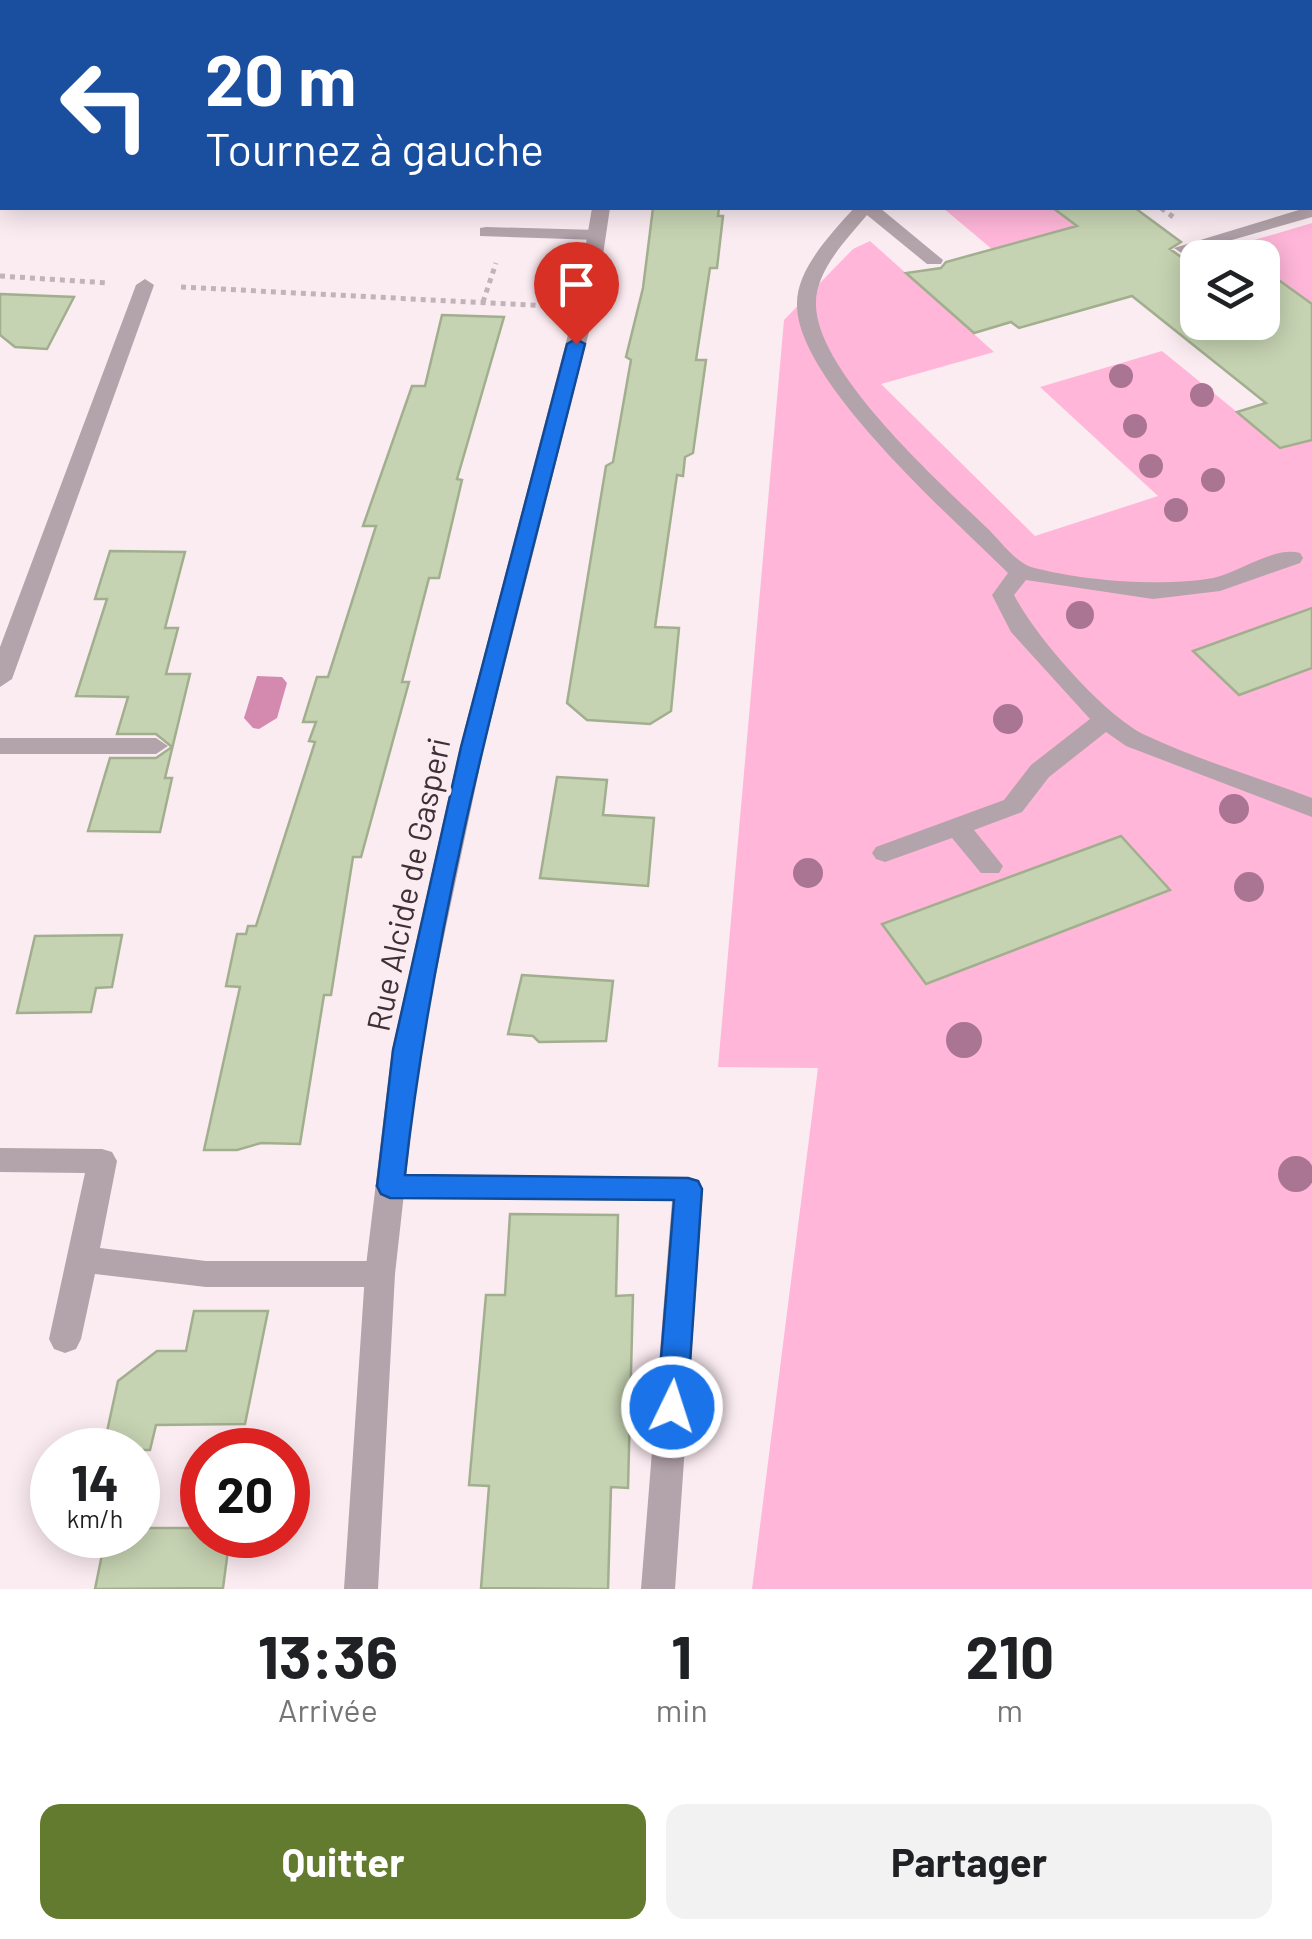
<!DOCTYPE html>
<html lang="fr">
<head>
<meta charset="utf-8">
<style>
  :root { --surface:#fff; --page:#f2f2f2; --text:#202124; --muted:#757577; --accent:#627b2e }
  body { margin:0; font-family:Barlow,sans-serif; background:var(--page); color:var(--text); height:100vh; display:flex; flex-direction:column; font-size:38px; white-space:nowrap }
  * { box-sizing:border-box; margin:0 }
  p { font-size:32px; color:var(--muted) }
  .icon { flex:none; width:55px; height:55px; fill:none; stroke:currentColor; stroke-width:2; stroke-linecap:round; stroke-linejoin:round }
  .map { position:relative; height:1589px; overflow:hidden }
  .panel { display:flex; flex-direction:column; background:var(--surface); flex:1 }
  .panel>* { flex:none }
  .banner { position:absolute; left:0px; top:0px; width:1312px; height:210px; box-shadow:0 5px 25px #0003; background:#1a4fa0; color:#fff; overflow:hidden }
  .controls { position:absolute; left:1180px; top:240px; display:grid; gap:20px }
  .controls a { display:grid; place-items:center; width:100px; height:100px; border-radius:20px; background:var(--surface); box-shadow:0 5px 25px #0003; font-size:50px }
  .speed { position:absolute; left:30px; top:1428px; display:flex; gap:20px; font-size:50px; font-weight:700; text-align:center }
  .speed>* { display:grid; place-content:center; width:130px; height:130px; border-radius:50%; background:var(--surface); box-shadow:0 5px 25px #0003; line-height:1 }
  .speed small { font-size:25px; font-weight:400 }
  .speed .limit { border:15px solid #d22; background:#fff; color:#111 }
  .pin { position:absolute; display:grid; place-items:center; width:85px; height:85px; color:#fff; margin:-102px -42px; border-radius:50% 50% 50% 0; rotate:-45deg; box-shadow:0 0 10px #0007 }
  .pin .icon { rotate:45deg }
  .me { position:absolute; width:110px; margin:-55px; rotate:4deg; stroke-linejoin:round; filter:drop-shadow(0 0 8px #0008) }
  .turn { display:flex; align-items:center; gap:35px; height:210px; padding:0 40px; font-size:45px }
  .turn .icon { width:130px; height:130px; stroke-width:2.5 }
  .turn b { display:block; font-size:70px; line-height:85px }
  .eta { display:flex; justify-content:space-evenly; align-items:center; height:170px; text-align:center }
  .eta b { font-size:60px; font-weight:700; line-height:70px }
  .primary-button { display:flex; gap:20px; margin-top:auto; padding:20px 40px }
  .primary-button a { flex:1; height:115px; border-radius:20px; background:var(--accent); color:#fff; font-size:40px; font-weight:700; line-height:115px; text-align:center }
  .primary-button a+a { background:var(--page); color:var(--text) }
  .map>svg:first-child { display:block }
  .green { fill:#ffb6d9 }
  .water { fill:#d38aae }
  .building { fill:#c6d3b2; stroke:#a2af8f; stroke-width:2.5 }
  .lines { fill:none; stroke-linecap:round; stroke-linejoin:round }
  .path { stroke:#c2b3ba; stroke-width:5; stroke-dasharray:5 5; stroke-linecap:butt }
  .lane { fill:#b3a3aa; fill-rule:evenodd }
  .street { fill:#b3a3aa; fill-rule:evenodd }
  .tree { fill:#aa7493 }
  .route { fill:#1a73e8; stroke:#114b97; stroke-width:2.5 }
  .labels { text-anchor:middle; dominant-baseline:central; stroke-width:10; stroke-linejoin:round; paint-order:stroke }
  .street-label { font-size:32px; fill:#3e3037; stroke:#fbecf2 }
</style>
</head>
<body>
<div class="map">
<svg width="1312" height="1589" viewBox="0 0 1312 1589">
  <rect width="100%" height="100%" fill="#fbecf2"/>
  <g class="green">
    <path d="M 943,208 L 1053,208 L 1093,239 L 999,255 Z"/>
    <path d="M 1312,223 L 1312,330 L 1310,303 L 1263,268 L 1262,258 L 1249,257 L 1234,246 Z"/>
    <path d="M 870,241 L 994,352 L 881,384 L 1035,536 L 1158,496 L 1040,387 L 1162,351 L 1280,447 L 1312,437 L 1312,1589 L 752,1589 L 818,1068 L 718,1067 L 784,320 L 853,249 Z"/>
  </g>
  <path class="water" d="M 257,676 L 282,677 L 287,683 L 277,718 L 259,729 L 253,728 L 244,718 Z"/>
  <g class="building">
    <path d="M 653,208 L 719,208 L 718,216 L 723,216 L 717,268 L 710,268 L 696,360 L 706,360 L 693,453 L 685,457 L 683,476 L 677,475 L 655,627 L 679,628 L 671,711 L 650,724 L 587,720 L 567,703 L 606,466 L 613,462 L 631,360 L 626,357 L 643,288 Z"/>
    <path d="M 1053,208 L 1135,208 L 1181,242 L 1170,249 L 1181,257 L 1200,256 L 1234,246 L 1249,258 L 1198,258 L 1198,322 L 1262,322 L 1262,268 L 1312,304 L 1312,440 L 1280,448 L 1237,412 L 1266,403 L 1132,296 L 1019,328 L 1011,322 L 974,333 L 906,273 L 941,268 L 946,262 L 1077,226 Z"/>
    <path d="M 0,294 L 74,297 L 47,349 L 15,347 L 0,335 Z"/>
    <path d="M 442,315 L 504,317 L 457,479 L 462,480 L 439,578 L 429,578 L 402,682 L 409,682 L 361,857 L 353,857 L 331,995 L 324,995 L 300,1144 L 261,1143 L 237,1150 L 204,1150 L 240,987 L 226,986 L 237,934 L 246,934 L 248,926 L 256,926 L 315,742 L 309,741 L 316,722 L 303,722 L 317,677 L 328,677 L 376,526 L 363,526 L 412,386 L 425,386 Z"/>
    <path d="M 110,551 L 185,552 L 165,628 L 178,628 L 166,674 L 190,674 L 165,778 L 172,778 L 160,832 L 88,831 L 110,758 L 156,758 L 172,747 L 156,734 L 117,734 L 128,697 L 76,696 L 107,599 L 95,599 Z"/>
    <path d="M 1312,608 L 1312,668 L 1239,695 L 1193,651 Z"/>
    <path d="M 557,777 L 607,780 L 603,815 L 654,818 L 648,886 L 540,878 Z"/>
    <path d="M 1121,836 L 1170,890 L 926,984 L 882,924 Z"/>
    <path d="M 122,935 L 112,987 L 96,988 L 91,1012 L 17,1013 L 35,936 Z"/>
    <path d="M 522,975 L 613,981 L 606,1041 L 539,1042 L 533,1036 L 508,1034 Z"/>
    <path d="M 510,1214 L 618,1215 L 616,1296 L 633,1295 L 628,1488 L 611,1487 L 608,1589 L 481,1588 L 489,1486 L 469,1485 L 486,1295 L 505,1295 Z"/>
    <path d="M 194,1311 L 268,1311 L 245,1424 L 156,1425 L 150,1450 L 103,1450 L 118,1381 L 157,1351 L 186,1351 Z"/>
    <path d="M 138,1528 L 202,1528 L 202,1535 L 230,1535 L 223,1588 L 95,1589 L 106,1535 L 138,1535 Z"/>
  </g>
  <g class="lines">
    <g class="path">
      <path d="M 1161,208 L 1176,219"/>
      <path d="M 0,276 L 109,283"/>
      <path d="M 181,287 L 548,306"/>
      <path d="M 483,302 L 496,263"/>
    </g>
    <g class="lane">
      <rect x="1310" y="165" width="2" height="12"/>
      <path d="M 1312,206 L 1312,217 L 1183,254 L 1174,248 Z"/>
      <path d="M 854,208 L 880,208 L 943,260 L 941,264 L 927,264 L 867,215 C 847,239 814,272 816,306 C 818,373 938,481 986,527 C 998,538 1015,562 1031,567 C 1082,581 1161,587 1213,578 C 1239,573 1273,546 1300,553 L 1303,558 L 1300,563 L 1220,591 L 1153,599 L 1026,580 L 1014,595 C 1036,637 1103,714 1145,735 C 1198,760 1257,777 1312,798 L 1312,817 L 1126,746 L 1106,732 L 1049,777 L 1022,812 L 974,830 L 1003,866 L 999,873 L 981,873 L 952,838 L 885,862 L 876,859 L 872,853 L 876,847 L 1004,800 L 1031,765 L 1090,719 L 1011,632 L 992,595 L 1008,573 C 954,519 797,382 797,305 C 796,269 832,233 854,208 Z"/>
      <path d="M 486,227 L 597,230 L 606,235 L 597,240 L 480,236 L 480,228 Z"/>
      <path d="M 0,738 L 156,738 L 168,746 L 156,754 L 0,754 Z"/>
      <path d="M 0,1148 L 102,1149 L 112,1152 L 117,1161 L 100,1248 L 206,1261 L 380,1261 L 391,1265 L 395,1274 L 391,1283 L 380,1287 L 206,1287 L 95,1274 L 81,1339 L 76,1349 L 65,1353 L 54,1349 L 49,1339 L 85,1173 L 0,1172 Z"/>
      <path d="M 390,1174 L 688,1177 L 699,1180 L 703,1189 L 675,1589 L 641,1589 L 672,1201 L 390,1198 L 379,1195 L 375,1186 L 379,1177 Z"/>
    </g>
    <g class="street">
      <rect x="0" y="45" width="2" height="10"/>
      <path d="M 592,208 L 610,208 L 595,308 L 484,747 L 420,1050 L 395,1274 L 378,1589 L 344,1589 L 365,1274 L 392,1050 L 460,747 L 575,308 Z"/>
      <path d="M 145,279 L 154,285 L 12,679 L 0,687 L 0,647 L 136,285 Z"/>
    </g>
  </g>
  <g class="tree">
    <circle cx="1121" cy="376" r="12"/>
    <circle cx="1202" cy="395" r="12"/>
    <circle cx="1135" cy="426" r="12"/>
    <circle cx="1151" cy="466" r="12"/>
    <circle cx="1213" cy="480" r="12"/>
    <circle cx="1176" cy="510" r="12"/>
    <circle cx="1080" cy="615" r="14"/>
    <circle cx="1008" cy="719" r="15"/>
    <circle cx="1234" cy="809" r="15"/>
    <circle cx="808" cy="873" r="15"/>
    <circle cx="1249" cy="887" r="15"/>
    <circle cx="964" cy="1040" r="18"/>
    <circle cx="1296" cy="1174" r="18"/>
  </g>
  <path class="route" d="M 576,339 L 585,344 C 516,619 436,894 405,1175 L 688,1178 L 698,1181 L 702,1189 L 687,1407 L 682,1417 L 672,1421 L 662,1417 L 657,1407 L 674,1200 L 390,1198 L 381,1194 L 377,1186 L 393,1050 L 461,747 L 567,344 Z"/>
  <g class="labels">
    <g class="street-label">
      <text transform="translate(407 884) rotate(-78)">Rue Alcide de Gasperi</text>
    </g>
  </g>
</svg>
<div class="controls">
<a><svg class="icon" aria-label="layers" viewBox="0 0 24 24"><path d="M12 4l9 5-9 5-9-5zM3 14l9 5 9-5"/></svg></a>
</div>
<div class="speed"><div>14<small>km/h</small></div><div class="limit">20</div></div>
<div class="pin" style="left:576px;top:344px;background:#d93025"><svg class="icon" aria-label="arrive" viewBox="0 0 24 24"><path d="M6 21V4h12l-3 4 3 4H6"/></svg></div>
<svg class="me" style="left:672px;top:1407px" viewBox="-20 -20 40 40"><circle r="17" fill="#1a73e8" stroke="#fff" stroke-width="3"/><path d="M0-11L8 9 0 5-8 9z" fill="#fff"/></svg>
<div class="banner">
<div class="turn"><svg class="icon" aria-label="left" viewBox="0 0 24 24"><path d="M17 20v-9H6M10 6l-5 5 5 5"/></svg><div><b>20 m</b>Tournez à gauche</div></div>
</div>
</div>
<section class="panel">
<div class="eta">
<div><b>13:36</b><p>Arrivée</p></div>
<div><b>1</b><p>min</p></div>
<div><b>210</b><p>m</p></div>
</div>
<div class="primary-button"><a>Quitter</a><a>Partager</a></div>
</section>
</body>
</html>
